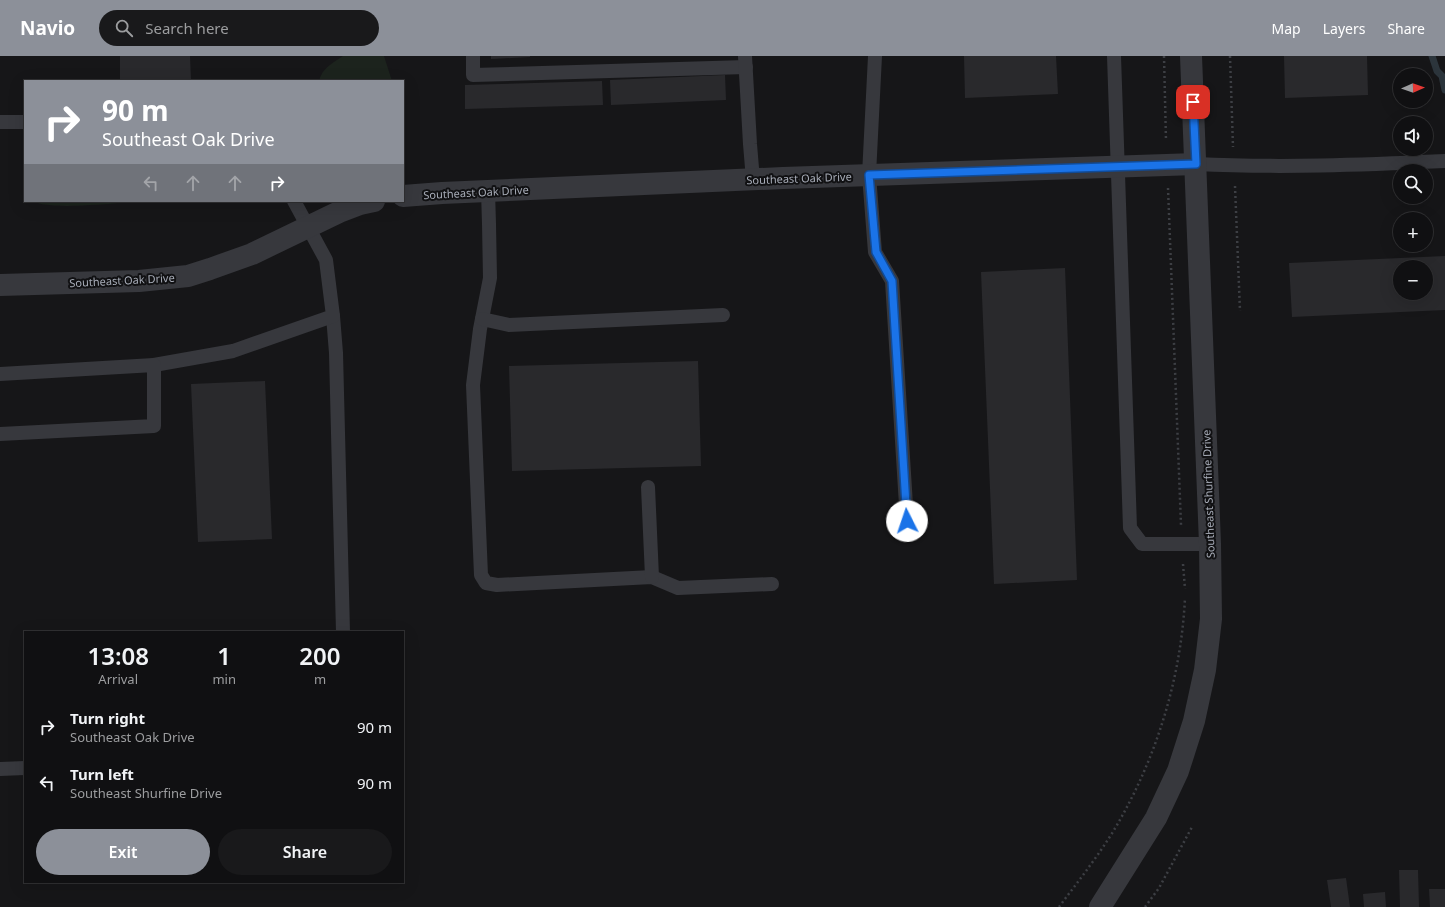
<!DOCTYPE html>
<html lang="en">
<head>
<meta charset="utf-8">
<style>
  :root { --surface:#101012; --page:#19191b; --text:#f1f3f6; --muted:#9c9d9f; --line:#303032; --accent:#8c9099 }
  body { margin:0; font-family:"Noto Sans",sans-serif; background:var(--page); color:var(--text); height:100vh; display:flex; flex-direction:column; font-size:15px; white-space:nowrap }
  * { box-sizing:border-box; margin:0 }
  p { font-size:13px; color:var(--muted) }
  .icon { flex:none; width:22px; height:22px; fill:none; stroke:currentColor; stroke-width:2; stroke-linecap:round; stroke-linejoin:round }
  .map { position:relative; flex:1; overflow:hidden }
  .drawer { position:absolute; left:24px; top:575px; width:380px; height:252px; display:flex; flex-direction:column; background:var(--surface); border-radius:0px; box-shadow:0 4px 16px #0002,0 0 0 1px var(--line) }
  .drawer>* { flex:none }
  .top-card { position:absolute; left:24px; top:24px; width:380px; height:122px; border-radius:0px; box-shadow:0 4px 16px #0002,0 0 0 1px var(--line); background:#8c9099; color:#fff; overflow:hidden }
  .needle { width:26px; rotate:88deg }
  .fabs { position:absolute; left:1393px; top:12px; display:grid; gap:8px }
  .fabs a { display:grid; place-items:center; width:40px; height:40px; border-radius:50%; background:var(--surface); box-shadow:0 4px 16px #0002,0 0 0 1px var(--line); font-size:20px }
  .pin { position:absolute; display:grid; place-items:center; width:34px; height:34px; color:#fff; margin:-17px; border-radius:8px; box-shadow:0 2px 6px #0006 }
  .me { position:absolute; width:44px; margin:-22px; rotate:356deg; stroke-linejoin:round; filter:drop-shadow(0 0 3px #0008) }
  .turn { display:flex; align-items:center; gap:14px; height:84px; padding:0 12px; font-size:18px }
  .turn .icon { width:52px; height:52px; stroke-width:2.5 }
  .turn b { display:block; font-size:28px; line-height:34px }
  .lanes { display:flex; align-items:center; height:38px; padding:0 12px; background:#0003; justify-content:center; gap:20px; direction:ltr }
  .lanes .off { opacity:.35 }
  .eta { display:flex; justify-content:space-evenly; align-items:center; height:68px; text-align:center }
  .eta b { font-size:24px; font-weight:600; line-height:28px }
  .action { display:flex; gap:8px; margin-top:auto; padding:8px 12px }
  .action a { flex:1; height:46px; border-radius:24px; background:var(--accent); color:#fff; font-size:16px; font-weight:600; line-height:46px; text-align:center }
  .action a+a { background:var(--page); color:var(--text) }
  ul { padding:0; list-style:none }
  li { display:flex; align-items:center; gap:12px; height:56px; padding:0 12px }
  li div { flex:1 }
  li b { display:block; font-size:15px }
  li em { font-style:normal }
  header { display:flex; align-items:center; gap:24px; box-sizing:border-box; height:56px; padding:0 20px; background:var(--accent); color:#fff }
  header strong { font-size:19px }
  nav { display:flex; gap:22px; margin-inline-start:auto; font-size:14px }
  .search { width:280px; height:36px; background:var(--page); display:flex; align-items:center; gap:10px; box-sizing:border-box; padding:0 14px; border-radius:22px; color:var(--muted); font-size:15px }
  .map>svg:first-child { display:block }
  .green { fill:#1c231d }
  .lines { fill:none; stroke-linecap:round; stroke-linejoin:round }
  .stream { stroke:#2c353c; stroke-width:7 }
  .building { fill:#29292c; fill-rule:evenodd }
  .path { stroke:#3d3f44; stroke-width:2.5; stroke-dasharray:2 3; stroke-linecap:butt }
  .service { stroke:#37383d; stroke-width:14 }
  .minor { stroke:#37383d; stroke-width:22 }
  .tertiary { stroke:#37383d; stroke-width:22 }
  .route-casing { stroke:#114b97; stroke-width:10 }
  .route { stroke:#1a73e8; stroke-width:7 }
  .labels { text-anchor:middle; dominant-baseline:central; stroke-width:4; stroke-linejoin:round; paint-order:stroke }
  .street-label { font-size:11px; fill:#a8adb8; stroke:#111113 }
</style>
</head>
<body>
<header>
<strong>Navio</strong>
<div class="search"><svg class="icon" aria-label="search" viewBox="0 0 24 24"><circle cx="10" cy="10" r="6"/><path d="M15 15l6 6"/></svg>Search here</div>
<nav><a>Map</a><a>Layers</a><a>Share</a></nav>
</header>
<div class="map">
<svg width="1445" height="851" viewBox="0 0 1445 851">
  <rect width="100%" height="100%" fill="#161618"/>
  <g class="green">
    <path d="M 343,0 L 384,0 L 392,25 L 319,25 C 322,12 333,7 343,0 Z"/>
    <path d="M 32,145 L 178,145 C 160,148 142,146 123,147 C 102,148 49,154 32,145 Z"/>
  </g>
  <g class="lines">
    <path class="stream" d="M 1432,0 L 1437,15 L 1442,20 L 1445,34"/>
  </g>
  <g class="building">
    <path d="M 120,0 L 190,0 L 191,25 L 120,25 Z"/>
    <path d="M 491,0 L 530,0 L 530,1 L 491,3 Z"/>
    <path d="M 964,0 L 1056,0 L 1058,38 L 965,42 Z"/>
    <path d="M 1284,0 L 1367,0 L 1368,39 L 1285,42 Z"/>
    <path d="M 725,19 L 726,44 L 611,49 L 610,24 Z"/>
    <path d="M 602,25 L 603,49 L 465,53 L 465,29 Z"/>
    <path d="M 1445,200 L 1445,254 L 1292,261 L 1289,207 ZM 1400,211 L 1426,211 L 1426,237 L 1400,237 Z"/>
    <path d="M 1065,212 L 1077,524 L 994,528 L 981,216 Z"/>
    <path d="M 698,305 L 701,410 L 512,415 L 509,310 Z"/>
    <path d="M 265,325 L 272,483 L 198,486 L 191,328 Z"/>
    <path d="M 1399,814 L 1418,814 L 1419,851 L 1400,851 Z"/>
    <path d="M 1346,822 L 1350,851 L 1331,851 L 1327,824 Z"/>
    <path d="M 1429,833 L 1445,833 L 1445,851 L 1430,851 Z"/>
    <path d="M 1385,836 L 1386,851 L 1364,851 L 1363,838 Z"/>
  </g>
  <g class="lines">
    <g class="path">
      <path d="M 1164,0 L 1166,85"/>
      <path d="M 1230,0 L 1233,91"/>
      <path d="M 1235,130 L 1240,255"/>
      <path d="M 1168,132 L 1181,469"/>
      <path d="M 1183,508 L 1185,533"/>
      <path d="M 1059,851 C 1079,824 1100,798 1117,769 C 1157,700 1181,622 1185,542"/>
      <path d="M 1145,851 L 1159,832 L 1192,771"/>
    </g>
    <g class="service">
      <path d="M 473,0 L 473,19 L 746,11"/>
      <path d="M 745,0 L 750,88 L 753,124"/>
      <path d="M 875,0 L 869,119 L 875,196 L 892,225 L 907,465"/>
      <path d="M 1114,0 L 1130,472 L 1142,488 L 1210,488"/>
      <path d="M 0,66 L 25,66"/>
      <path d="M 1196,108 C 1279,112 1362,109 1445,105"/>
      <path d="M 488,135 L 489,168 L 490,222 L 480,273 L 473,329 L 481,519 L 486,527 L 497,529 L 652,521 L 678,532 L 772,528"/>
      <path d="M 333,260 L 336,297 L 343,576"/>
      <path d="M 482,263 L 509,269 L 723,259"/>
      <path d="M 154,309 L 233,295 L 333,260 L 326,204 L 294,145"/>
      <path d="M 0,318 L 154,309 L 154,370 L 0,378"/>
      <path d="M 648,431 L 652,521"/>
      <path d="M 0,713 L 25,712"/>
    </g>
    <g class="minor">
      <path d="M 403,140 L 442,137 L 783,122 L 1196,108"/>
      <path d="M 0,229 L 139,225 L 188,220 L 210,213 L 252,198 L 339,156 L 360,148 L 374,145"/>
    </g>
    <path class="tertiary" d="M 1100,851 L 1156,762 L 1178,715 L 1194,665 L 1205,614 L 1211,563 L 1210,488 L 1191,0"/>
  </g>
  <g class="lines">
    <defs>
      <path id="route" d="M 907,465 L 892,225 L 876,196 L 869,119 L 1196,108 L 1193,46"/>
    </defs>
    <use href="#route" class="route-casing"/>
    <use href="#route" class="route"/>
  </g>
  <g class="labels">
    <g class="street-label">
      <text transform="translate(799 122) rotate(-2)">Southeast Oak Drive</text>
      <text transform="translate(476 136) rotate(-3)">Southeast Oak Drive</text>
      <text transform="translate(122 224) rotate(-3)">Southeast Oak Drive</text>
      <text transform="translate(1208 438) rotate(-92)">Southeast Shurfine Drive</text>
    </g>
  </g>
</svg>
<div class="fabs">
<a><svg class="needle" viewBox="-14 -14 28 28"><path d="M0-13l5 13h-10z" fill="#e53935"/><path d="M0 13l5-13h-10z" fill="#9c9d9f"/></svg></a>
<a><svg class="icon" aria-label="sound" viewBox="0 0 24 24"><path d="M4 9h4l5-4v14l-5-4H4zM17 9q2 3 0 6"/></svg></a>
<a><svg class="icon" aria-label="search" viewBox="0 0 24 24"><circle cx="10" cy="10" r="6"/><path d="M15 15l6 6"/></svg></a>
<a>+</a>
<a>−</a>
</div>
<div class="pin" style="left:1193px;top:46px;background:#d93025"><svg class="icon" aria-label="arrive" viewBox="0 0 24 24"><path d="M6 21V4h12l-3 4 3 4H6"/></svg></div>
<svg class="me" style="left:907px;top:465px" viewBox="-20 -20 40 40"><circle r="19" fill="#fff"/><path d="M0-13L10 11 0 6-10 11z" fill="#1a73e8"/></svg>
<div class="top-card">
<div class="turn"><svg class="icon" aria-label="right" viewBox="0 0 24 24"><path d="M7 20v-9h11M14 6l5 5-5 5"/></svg><div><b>90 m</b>Southeast Oak Drive</div></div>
<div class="lanes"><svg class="icon off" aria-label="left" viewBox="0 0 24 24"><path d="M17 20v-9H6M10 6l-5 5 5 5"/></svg><svg class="icon off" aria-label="ahead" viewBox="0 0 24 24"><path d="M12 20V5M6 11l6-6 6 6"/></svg><svg class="icon off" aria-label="ahead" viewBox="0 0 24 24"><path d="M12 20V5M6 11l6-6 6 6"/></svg><svg class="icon" aria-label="right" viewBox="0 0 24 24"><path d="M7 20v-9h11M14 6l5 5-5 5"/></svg></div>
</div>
<section class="drawer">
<div class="eta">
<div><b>13:08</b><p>Arrival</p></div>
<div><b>1</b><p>min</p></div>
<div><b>200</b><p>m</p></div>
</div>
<ul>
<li><svg class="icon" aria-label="right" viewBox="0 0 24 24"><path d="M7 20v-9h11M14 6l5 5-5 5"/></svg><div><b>Turn right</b><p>Southeast Oak Drive</p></div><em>90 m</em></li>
<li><svg class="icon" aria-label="left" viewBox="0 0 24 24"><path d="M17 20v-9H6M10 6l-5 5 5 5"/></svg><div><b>Turn left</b><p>Southeast Shurfine Drive</p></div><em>90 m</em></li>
</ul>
<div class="action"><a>Exit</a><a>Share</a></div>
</section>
</div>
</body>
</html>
